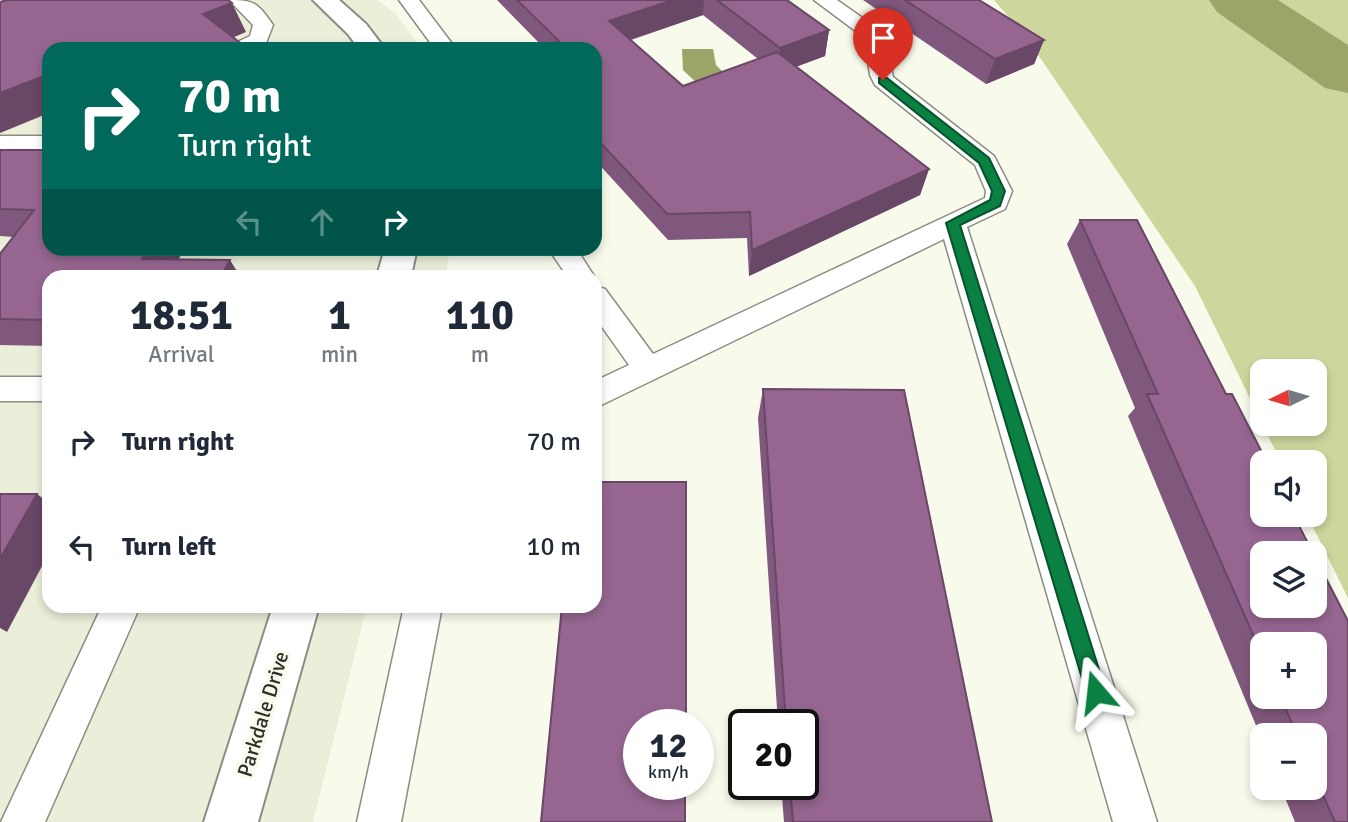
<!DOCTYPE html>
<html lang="en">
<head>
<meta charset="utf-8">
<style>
  :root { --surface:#fff; --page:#f2f2f3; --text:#1f2937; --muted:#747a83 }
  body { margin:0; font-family:Signika,sans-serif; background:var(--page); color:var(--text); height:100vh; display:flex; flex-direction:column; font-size:26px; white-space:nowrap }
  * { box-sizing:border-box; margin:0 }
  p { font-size:23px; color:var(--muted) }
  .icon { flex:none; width:38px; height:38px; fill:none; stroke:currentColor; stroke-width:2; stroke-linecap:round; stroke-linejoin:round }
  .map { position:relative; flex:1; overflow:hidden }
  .details { position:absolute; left:42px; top:270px; width:560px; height:343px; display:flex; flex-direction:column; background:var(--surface); border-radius:21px; box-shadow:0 4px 10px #0003 }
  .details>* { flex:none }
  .guide { position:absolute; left:42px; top:42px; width:560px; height:214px; border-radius:21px; box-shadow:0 4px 10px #0003; background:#00695c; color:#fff; overflow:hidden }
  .needle { width:46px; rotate:265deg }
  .controls { position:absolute; left:1250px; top:359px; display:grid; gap:14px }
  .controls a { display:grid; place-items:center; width:77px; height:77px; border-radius:14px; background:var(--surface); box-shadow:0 4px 10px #0003; font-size:35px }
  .speed { position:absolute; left:623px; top:709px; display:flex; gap:14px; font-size:35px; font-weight:700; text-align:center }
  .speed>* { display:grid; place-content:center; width:91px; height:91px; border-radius:50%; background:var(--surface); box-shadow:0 4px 10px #0003; line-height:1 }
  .speed small { font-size:18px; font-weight:400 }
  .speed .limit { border:4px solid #111; border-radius:10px; background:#fff; color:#111 }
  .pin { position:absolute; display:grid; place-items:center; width:60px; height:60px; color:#fff; margin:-72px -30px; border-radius:50% 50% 50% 0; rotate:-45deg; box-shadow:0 0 7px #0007 }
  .pin .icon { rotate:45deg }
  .me { position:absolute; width:77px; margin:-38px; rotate:343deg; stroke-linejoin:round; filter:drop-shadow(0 0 5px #0008) }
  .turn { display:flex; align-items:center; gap:24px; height:147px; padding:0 21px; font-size:32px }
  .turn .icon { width:91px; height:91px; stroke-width:2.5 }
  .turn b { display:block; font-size:49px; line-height:60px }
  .lanes { display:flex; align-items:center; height:66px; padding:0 21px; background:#0003; justify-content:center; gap:35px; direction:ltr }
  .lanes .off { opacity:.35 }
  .eta { display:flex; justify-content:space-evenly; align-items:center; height:119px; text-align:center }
  .eta b { font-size:42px; font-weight:800; line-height:49px }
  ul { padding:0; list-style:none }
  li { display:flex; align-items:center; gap:21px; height:105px; padding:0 21px }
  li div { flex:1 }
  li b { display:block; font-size:26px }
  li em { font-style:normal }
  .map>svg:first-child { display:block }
  .built { fill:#ebefd9 }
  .green { fill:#cdd79d }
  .water { fill:#9ca567 }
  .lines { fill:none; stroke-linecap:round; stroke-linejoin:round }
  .river { fill:#9ca567; fill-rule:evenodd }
  .service-casing { stroke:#8a8d80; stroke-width:3 }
  .minor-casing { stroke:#8a8d80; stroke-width:4 }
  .service { fill:#fff; fill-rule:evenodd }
  .minor { fill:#fff; fill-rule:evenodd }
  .wall { fill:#81587d; fill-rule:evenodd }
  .shaded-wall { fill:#694766 }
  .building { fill:#966691; stroke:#694766; stroke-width:2 }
  .route { fill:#0b8043; stroke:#07532c; stroke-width:2 }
  .labels { text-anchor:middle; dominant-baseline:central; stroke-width:7; stroke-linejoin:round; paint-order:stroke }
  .near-street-label { font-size:21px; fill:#2e2f29; stroke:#f8fbec }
</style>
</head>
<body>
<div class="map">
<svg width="1348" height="822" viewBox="0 0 1348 822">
  <rect width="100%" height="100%" fill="#f8fbec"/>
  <path class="built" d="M 0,0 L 377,0 L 396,14 L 422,49 L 49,49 L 49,248 L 449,249 L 446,276 L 49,276 L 49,606 L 367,606 L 313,822 L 0,822 Z"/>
  <path class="green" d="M 994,0 L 1348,0 L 1348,598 L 1307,515 L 1314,514 L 1314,462 L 1281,462 L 1262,424 L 1314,424 L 1314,371 L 1262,371 L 1262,423 L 1195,286 L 1026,37 Z"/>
  <path class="water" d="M 682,49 L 713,49 L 716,65 L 730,79 L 702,88 L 683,70 Z"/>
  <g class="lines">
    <path class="river" d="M 1209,0 L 1278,0 L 1348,45 L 1348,93 L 1325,88 L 1217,12 Z"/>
    <defs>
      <g id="service">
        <path d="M 229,0 C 256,0 258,4 273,25 L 266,43 L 255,49 L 228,49 L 231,45 L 250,36 L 253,25 Z"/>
        <path d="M 399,0 L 419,0 L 456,49 L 435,49 Z"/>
        <path d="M 814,0 L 837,0 L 881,31 L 886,40 L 893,77 L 994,156 L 1012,191 L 1005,209 L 967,227 L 1157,822 L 1113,822 L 944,239 L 595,408 L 595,381 L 629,365 L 595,317 L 595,286 L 605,289 L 653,354 L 985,198 L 986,191 L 975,165 L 875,85 L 870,75 L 865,38 Z"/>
        <rect x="0" y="136" width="49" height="14"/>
        <path d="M 548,248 L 576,248 L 594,276 L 567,276 Z"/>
        <rect x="0" y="377" width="49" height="24"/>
        <path d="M 102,606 L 140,606 L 45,822 L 1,822 Z"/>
        <path d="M 404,606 L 442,606 L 401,822 L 357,822 Z"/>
      </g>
      <g id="minor">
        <path d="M 313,0 L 339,0 L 366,24 L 385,49 L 359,49 L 348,34 Z"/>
        <path d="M 385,248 L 417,248 L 411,276 L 377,276 Z"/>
        <path d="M 273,606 L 319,606 L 258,822 L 204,822 Z"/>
      </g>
    </defs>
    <use href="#service" class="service-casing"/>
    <use href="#minor" class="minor-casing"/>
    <use href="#service" class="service"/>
    <use href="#minor" class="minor"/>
  </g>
  <g class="wall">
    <path d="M 497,0 L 787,0 L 829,30 L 825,56 L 795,67 L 929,169 L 920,195 L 749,276 L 747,238 L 668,240 L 595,160 L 595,49 L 543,47 ZM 703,15 L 758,59 L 683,86 L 631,40 Z"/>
    <path d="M 863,0 L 979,0 L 1044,40 L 1034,64 L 986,84 Z"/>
    <path d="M 0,150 L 178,259 L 49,276 L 49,346 L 0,345 L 0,254 L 14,237 L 0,236 Z"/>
    <path d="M 1080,220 L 1137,220 L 1226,394 L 1232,394 L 1267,462 L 1262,462 L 1262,514 L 1293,514 L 1313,553 L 1262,553 L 1262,606 L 1314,606 L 1314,555 L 1348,621 L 1348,822 L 1295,822 L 1281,788 L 1314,788 L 1314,735 L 1262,735 L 1262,740 L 1128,416 L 1135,408 L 1067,244 ZM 1262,644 L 1314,644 L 1314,696 L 1262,696 Z"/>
    <path d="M 763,389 L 992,822 L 784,822 L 781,784 L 803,784 L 803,724 L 778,724 L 758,418 Z"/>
  </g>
  <g class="shaded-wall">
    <path d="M 673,0 L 704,0 L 703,15 L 611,46 L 609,21 Z"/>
    <path d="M 232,3 L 246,32 L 218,44 L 203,14 Z"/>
    <path d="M 829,30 L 825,56 L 777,74 L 780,48 Z"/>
    <path d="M 1044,40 L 1034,64 L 986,84 L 995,59 Z"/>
    <path d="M 49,74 L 49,113 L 0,133 L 0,93 Z"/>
    <path d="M 929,169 L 920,195 L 749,276 L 752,250 Z"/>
    <path d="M 148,248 L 185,248 L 169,276 L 142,259 Z"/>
    <path d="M 230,260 L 240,276 L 221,276 Z"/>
    <path d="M 37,494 L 49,503 L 49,553 L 7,632 L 0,628 L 0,559 Z"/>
  </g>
  <g class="building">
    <path d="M 7,0 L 228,0 L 232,3 L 203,14 L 248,49 L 49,49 L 49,74 L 0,93 L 0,2 Z"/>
    <path d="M 517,0 L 673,0 L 609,21 L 683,86 L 777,52 L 929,169 L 752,250 L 750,212 L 667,214 L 595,137 L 595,49 L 535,49 L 559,41 Z"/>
    <path d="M 717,0 L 787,0 L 829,30 L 780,48 Z"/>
    <path d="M 905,0 L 979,0 L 1044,40 L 995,59 Z"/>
    <path d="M 0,150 L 49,150 L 49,248 L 148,248 L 142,259 L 230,260 L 221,276 L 49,276 L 49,320 L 0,319 L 0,254 L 34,210 L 0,209 Z"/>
    <path d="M 1080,220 L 1137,220 L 1226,394 L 1232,394 L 1267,462 L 1262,462 L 1262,514 L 1293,514 L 1313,553 L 1262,553 L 1262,606 L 1314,606 L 1314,555 L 1348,621 L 1348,822 L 1335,822 L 1314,775 L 1314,735 L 1297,735 L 1280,696 L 1314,696 L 1314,644 L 1262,644 L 1262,655 L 1147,394 L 1158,394 Z"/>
    <path d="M 763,389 L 904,390 L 992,822 L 793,822 L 790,784 L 803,784 L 803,724 L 786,724 Z"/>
    <path d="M 595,482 L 686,482 L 686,724 L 639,724 L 639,784 L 685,784 L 685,822 L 541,822 L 562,606 L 595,606 Z"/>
    <path d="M 0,494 L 37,494 L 0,559 Z"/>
  </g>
  <path class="route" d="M 879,78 L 887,78 L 989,158 L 1005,191 L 1000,206 L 960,225 L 1106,692 L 1103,699 L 1096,702 L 1089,699 L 1086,692 L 946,223 L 990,200 L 992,191 L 979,163 L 879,83 Z"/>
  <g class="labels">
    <g class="near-street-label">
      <text transform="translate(263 714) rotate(-73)">Parkdale Drive</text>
    </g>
  </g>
</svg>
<div class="controls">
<a><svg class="needle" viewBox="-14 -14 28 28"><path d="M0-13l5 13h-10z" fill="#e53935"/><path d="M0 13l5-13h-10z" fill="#747a83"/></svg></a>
<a><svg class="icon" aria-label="sound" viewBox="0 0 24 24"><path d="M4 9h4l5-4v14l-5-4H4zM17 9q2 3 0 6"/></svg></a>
<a><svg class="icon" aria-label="layers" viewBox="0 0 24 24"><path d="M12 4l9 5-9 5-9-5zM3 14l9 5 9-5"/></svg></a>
<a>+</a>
<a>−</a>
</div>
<div class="speed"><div>12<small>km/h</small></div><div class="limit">20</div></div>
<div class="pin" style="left:883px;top:80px;background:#d93025"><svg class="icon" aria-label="arrive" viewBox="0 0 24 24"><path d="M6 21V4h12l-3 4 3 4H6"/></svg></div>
<svg class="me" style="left:1096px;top:692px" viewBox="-20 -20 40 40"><path d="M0-17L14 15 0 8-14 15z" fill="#0b8043" stroke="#fff" stroke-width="4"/></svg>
<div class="guide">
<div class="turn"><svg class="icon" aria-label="right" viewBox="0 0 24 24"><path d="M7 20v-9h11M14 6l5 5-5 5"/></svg><div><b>70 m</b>Turn right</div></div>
<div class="lanes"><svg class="icon off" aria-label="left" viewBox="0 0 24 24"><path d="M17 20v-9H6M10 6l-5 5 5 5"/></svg><svg class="icon off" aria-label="ahead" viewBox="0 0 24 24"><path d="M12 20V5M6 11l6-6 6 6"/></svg><svg class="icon" aria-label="right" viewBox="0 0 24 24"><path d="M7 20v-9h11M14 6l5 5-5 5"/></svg></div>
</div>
<section class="details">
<div class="eta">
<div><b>18:51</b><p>Arrival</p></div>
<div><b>1</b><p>min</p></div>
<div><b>110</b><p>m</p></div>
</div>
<ul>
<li><svg class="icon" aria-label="right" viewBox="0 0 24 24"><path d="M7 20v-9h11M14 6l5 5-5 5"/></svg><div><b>Turn right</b></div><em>70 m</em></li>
<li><svg class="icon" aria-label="left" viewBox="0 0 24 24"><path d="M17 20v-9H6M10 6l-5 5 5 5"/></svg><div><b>Turn left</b></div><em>10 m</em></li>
</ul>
</section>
</div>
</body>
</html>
